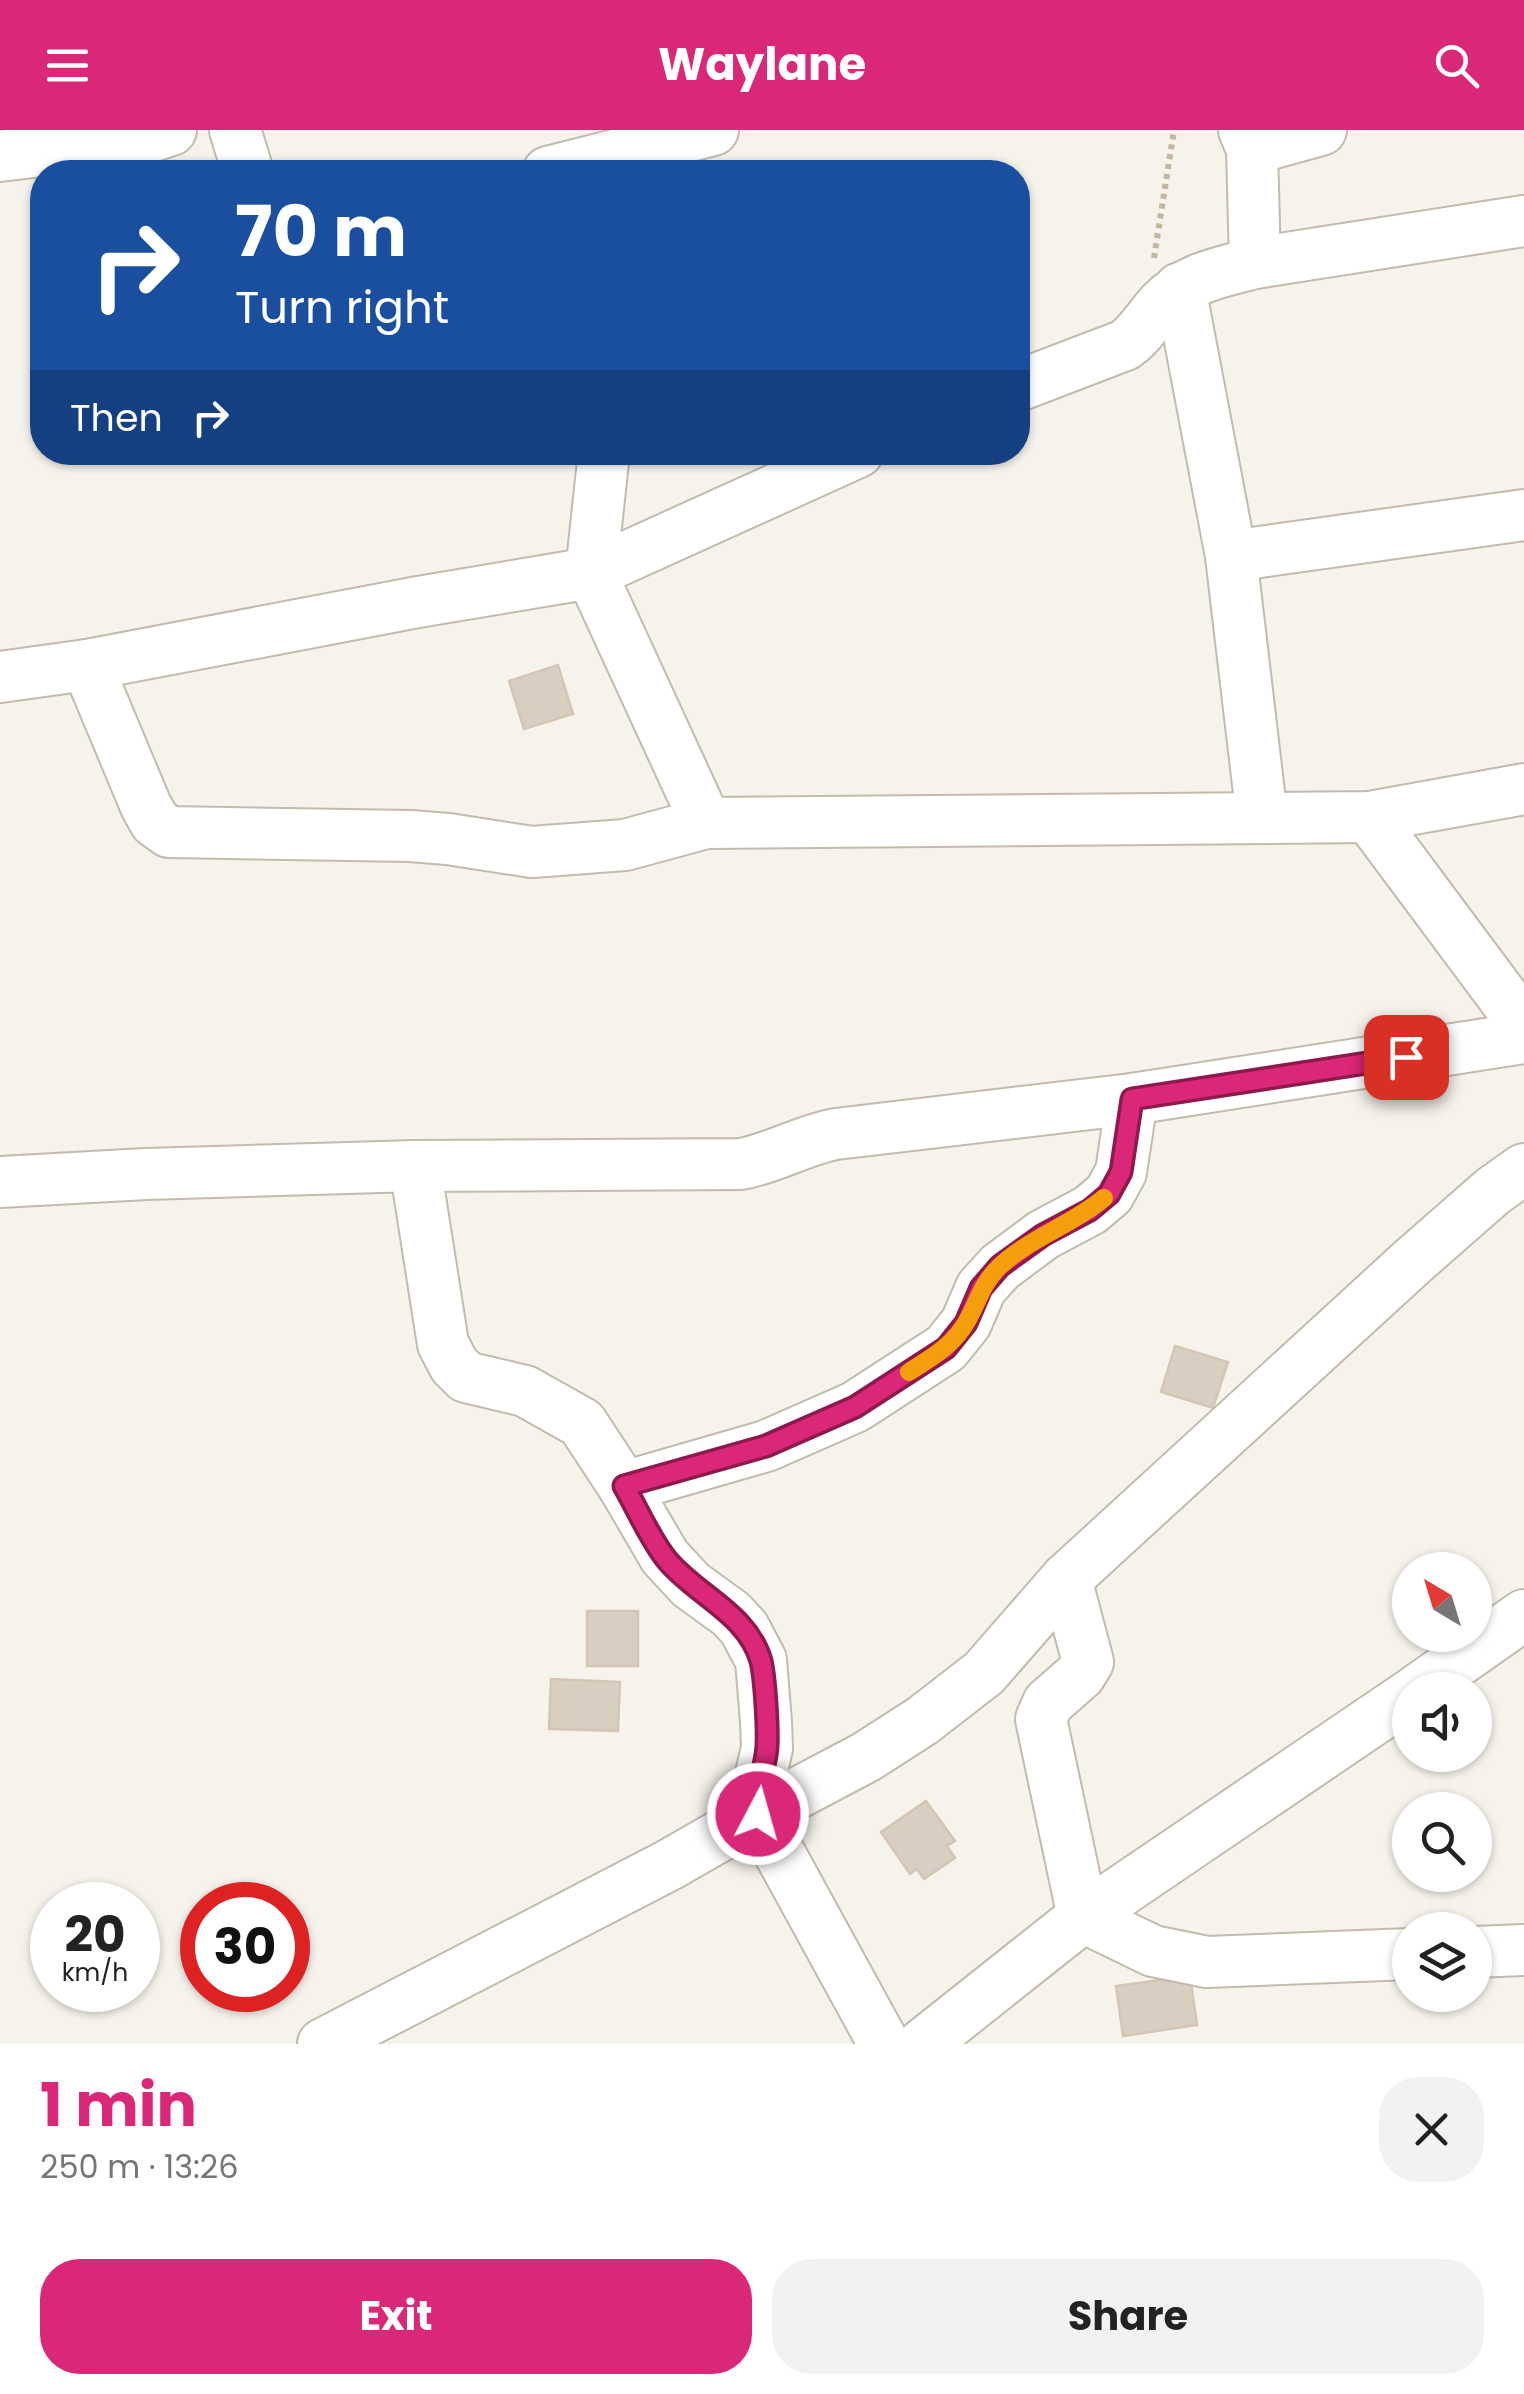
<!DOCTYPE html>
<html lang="en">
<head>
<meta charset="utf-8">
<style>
  :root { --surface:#fff; --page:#f2f2f2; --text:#222; --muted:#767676; --accent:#db2777 }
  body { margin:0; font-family:Poppins,sans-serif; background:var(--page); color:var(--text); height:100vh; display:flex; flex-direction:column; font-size:38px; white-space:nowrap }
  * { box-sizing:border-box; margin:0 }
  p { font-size:32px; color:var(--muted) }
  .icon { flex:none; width:55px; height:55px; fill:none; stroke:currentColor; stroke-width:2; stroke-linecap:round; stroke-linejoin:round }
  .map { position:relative; height:1914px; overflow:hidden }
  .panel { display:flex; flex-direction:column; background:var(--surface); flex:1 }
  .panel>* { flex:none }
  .hud { position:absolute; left:30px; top:30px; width:1000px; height:305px; border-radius:40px; box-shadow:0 2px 8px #0004; background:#1a4fa0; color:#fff; overflow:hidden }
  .needle { width:65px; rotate:322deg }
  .buttons { position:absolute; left:1392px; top:1422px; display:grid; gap:20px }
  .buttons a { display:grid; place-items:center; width:100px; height:100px; border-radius:50%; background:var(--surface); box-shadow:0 2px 8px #0004; font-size:50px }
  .speed { position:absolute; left:30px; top:1752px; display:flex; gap:20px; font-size:50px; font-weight:700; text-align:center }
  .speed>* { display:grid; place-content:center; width:130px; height:130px; border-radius:50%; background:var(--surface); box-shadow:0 2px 8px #0004; line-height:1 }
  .speed small { font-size:25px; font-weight:400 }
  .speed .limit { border:15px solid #d22; background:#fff; color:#111 }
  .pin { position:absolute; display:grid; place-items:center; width:85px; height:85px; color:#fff; margin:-42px; border-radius:20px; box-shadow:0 5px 15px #0006 }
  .me { position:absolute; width:110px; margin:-55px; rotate:6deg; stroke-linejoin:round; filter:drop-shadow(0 0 8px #0008) }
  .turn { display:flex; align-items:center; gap:35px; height:210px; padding:0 40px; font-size:45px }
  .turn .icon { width:130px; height:130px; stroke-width:2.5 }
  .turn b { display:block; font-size:70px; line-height:85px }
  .then { display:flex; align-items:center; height:95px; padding:0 40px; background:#0003; gap:20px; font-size:38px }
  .round { display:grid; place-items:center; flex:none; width:105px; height:105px; border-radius:40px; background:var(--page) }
  .overview { display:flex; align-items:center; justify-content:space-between; height:170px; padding:0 40px }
  h1 { font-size:60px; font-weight:700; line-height:75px; color:var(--accent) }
  .action { display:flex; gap:20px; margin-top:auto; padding:20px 40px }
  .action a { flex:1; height:115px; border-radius:40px; background:var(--accent); color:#fff; font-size:40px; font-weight:700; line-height:115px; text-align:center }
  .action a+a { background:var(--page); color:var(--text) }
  header { display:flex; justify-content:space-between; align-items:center; height:130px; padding:0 40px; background:var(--accent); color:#fff; font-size:45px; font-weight:700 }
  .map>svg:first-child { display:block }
  .building { fill:#d8cfc1; stroke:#d3c7b4; stroke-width:2.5 }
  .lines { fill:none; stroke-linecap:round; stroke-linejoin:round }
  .minor-casing { stroke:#c2bbae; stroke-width:54 }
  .path { stroke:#c4b79f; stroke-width:6; stroke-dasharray:5 5; stroke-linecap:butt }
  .minor { stroke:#fff; stroke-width:50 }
  .route-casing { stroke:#8e194d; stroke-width:25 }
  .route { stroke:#db2777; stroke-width:18 }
  .slow { stroke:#f59e0b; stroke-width:18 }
</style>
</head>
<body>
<header><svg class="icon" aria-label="menu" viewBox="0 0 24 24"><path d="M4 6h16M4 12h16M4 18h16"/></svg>Waylane<svg class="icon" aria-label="search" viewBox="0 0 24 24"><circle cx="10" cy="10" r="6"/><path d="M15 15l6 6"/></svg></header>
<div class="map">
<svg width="1524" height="1914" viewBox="0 0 1524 1914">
  <rect width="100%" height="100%" fill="#f6f3ec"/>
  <g class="building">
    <path d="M 558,535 L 573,584 L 524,599 L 509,551 Z"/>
    <path d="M 1175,1216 L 1228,1232 L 1213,1278 L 1161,1262 Z"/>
    <rect x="587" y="1481" width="51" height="55"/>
    <path d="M 551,1549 L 620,1552 L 618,1601 L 549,1599 Z"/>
    <path d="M 926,1671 L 955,1711 L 947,1716 L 955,1728 L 924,1749 L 917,1739 L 910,1744 L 881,1702 Z"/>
    <path d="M 1190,1846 L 1197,1895 L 1123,1906 L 1116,1856 Z"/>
  </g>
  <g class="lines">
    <defs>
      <g id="minor">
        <path d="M 235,0 L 248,42"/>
        <path d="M 1252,19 L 1321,0"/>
        <path d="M 0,26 L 147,8 L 171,0"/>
        <path d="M 548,42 L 713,0"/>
        <path d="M 1255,133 L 1524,91"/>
        <path d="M 1180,158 L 1231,426 L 1262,688"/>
        <path d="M 1018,256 L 1125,215 C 1141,204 1149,188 1162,174 C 1187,148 1221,142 1255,133 L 1252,19 L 1244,0"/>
        <path d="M 604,322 L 591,443 L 706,693"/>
        <path d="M 1231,426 L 1524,385"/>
        <path d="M 87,535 L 146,676 L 155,692 L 169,702 L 410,706 L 448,709 L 532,722 L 625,715 L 706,693 L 1369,687 L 1524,659"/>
        <path d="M 0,547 L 87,535 L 418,472 L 591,443 L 858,322"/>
        <path d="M 1369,687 L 1524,895"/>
        <path d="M 415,1036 L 443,1214 L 454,1235 L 466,1247 L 525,1261 L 582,1293 L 624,1357 L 665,1427 L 691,1455 L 731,1484 L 744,1498 L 761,1530 L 766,1592 L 767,1618 L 755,1670 L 758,1684 L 884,1914"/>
        <path d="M 0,1052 L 146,1044 L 415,1036 L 741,1034 C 774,1028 803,1010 836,1004 L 1132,969 L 1524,908"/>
        <path d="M 624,1357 L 766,1316 L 855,1277 L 946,1218 L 966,1193 L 981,1158 L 1000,1137 L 1043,1105 L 1090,1080 L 1109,1064 L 1121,1042 L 1132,969"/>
        <path d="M 1066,1449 L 1088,1532 L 1080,1545 L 1048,1573 L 1041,1589 L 1083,1787 L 1153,1821 L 1207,1832 L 1410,1824"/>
        <path d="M 1417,1560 L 1524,1485"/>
        <path d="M 1475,1822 L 1524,1820"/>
        <path d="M 323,1914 L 669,1735 L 758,1684 L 866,1627 L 922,1591 L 984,1543 L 1066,1449 L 1412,1132 L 1493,1061 L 1524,1039"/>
        <path d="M 923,1914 L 1083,1787 L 1410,1565"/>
      </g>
    </defs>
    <use href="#minor" class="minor-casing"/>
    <path class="path" d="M 1154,128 L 1174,0"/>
    <use href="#minor" class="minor"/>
  </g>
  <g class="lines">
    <defs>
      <path id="route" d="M 758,1684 C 754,1660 766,1639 767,1616 C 768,1597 765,1548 761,1531 C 747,1483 697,1466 667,1430 C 650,1409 638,1380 624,1356 L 766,1316 L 855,1277 L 946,1218 L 966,1193 L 981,1158 L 1000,1136 L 1043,1105 L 1090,1080 L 1109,1064 L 1121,1042 L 1132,969 L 1406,927"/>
    </defs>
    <use href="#route" class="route-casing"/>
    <use href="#route" class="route"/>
    <path class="slow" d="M 909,1242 C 931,1228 954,1215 967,1191 C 978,1172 982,1153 999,1137 C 1029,1108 1072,1095 1104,1068"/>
  </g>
</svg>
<div class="buttons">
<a><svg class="needle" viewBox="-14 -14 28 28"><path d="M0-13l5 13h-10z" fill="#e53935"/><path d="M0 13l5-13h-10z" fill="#767676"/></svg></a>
<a><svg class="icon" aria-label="sound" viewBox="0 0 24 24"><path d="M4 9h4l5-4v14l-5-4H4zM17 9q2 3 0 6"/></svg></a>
<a><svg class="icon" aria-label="search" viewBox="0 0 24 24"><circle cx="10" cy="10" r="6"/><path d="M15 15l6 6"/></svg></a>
<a><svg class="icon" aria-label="layers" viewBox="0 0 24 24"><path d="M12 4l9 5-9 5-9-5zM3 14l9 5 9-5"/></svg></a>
</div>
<div class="speed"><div>20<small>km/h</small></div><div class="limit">30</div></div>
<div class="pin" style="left:1406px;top:927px;background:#d93025"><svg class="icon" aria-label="arrive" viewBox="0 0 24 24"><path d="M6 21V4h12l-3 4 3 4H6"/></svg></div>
<svg class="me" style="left:758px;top:1684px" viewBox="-20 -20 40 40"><circle r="17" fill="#db2777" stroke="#fff" stroke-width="3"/><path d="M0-11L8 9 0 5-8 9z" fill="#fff"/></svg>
<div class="hud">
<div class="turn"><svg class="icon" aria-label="right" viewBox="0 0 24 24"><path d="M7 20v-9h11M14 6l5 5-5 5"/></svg><div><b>70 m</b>Turn right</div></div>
<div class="then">Then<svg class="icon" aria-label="right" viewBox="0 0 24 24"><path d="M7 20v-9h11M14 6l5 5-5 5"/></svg></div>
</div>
</div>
<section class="panel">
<div class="overview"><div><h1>1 min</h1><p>250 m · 13:26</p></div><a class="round"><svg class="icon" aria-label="close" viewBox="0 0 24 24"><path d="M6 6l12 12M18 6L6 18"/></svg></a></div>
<div class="action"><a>Exit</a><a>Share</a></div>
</section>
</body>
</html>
